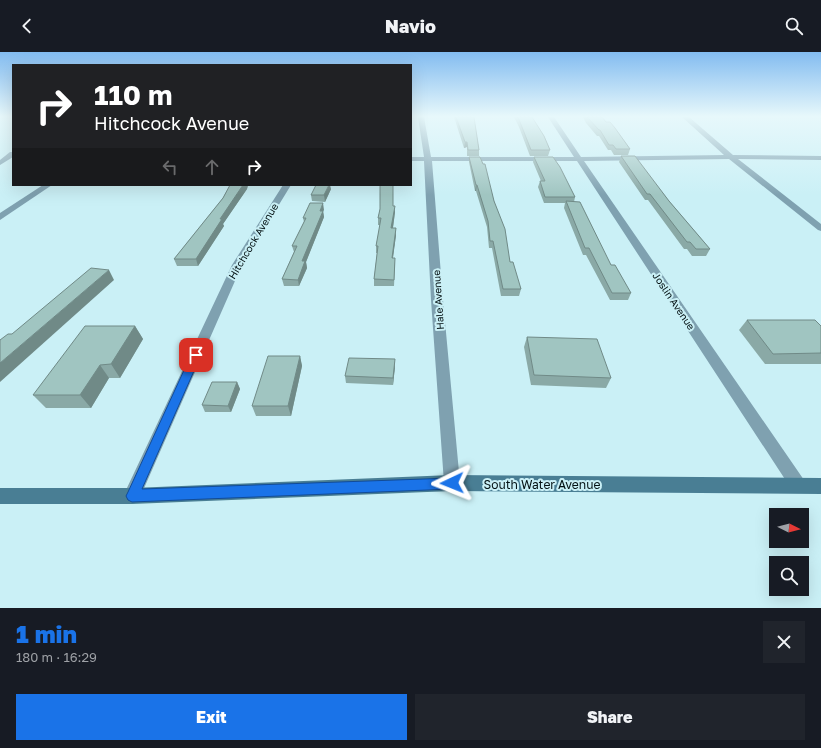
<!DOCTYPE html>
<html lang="en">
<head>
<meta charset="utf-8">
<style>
  :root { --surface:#171b24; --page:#20242c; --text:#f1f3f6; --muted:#9ea1a6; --accent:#1a73e8 }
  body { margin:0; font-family:"Golos Text",sans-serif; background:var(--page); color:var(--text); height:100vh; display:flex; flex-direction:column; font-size:15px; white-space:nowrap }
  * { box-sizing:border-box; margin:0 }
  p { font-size:13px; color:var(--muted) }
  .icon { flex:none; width:22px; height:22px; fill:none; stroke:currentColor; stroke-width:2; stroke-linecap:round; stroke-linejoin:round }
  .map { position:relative; height:556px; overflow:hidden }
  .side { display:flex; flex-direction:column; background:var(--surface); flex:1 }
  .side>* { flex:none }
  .hud { position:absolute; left:12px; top:12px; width:400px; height:122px; border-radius:0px; box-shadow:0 4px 16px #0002; background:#202124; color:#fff; overflow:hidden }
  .needle { width:26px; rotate:96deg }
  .controls { position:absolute; left:769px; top:456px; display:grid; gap:8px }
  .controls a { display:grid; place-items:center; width:40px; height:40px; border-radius:0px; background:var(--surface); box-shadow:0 4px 16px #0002; font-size:20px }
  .pin { position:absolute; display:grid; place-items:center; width:34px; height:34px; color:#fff; margin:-17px; border-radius:8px; box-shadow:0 2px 6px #0006 }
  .me { position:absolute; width:44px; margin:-22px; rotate:268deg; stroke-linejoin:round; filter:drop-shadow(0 0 3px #0008) }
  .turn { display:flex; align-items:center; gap:14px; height:84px; padding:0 16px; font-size:18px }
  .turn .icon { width:52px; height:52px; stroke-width:2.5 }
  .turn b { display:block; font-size:28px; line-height:34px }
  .lanes { display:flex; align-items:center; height:38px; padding:0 16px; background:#0003; justify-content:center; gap:20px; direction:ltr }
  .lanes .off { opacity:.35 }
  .round { display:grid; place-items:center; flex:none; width:42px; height:42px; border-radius:0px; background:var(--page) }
  .summary { display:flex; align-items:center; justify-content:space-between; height:68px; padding:0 16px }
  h1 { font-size:24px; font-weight:800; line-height:30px; color:var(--accent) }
  .primary-button { display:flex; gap:8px; margin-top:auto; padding:8px 16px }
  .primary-button a { flex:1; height:46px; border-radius:0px; background:var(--accent); color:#fff; font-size:16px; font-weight:800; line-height:46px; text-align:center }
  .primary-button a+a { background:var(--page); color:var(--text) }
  header { display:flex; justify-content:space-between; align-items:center; height:52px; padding:0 16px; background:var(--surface); font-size:18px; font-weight:800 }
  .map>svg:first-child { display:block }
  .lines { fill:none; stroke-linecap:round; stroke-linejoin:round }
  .street { fill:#7fa1b0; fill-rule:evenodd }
  .secondary { fill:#497e94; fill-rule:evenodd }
  .wall { fill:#8aa9a6 }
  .shaded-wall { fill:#708a87 }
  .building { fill:#a0c5c1; stroke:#708a87 }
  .route { fill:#1a73e8; stroke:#114b97 }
  .labels { text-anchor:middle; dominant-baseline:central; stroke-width:4; stroke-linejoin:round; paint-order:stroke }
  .street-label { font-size:10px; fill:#041113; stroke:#caf0f6 }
  .near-street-label { font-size:12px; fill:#041113; stroke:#caf0f6 }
</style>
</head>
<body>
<header><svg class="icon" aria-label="back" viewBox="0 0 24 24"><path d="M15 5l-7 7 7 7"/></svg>Navio<svg class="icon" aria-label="search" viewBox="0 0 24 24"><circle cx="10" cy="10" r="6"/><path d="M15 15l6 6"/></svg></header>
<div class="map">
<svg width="821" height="556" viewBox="0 0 821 556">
  <rect width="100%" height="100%" fill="#caf0f6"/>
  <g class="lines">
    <g class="street">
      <path d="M 418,65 L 424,65 L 431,105 L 574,105 L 548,65 L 554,65 L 581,105 L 724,103 L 682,65 L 689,65 L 733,103 L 821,104 L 821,108 L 738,107 L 821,172 L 821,179 L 818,178 L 729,107 L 584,109 L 804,428 L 806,433 L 804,438 L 798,441 L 792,438 L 577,109 L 432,109 L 443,248 L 460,431 L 458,436 L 452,439 L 446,436 L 444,431 L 431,248 L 424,109 L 411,109 L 411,105 L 424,105 Z"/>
      <path d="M 10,100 L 13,100 L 13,105 L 0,113 L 0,108 Z"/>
      <path d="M 43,133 L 52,133 L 0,168 L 0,161 Z"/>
      <path d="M 283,133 L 291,133 L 242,213 L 138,450 L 132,452 L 126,450 L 124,444 L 126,438 L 232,213 Z"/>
    </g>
    <path class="secondary" d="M 452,423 L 821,426 L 821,442 L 452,439 L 132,452 L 0,452 L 0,436 L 132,436 Z"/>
  </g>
  <g class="wall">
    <path d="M 454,65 L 474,65 L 479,98 L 479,104 L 467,104 L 467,95 L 464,96 Z"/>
    <path d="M 514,65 L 532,65 L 550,98 L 548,104 L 530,104 L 519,75 Z"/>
    <path d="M 583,65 L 602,65 L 630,97 L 628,103 L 614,103 L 611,98 L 608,98 L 599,84 L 597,84 L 586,71 Z"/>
    <path d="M 621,104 L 669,149 L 710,197 L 706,204 L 692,204 L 687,197 L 684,197 L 648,148 L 645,148 L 619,110 Z"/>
    <path d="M 469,105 L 494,149 L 510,210 L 521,237 L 519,244 L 501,244 L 492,196 L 489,196 L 487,175 L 476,139 L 475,139 L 469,110 Z"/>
    <path d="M 534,105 L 575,145 L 574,150 L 611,213 L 631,241 L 628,248 L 610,248 L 586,203 L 583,203 L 564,156 L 565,151 L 544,151 L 538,135 L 540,129 L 541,129 L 533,110 Z"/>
    <path d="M 230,133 L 248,133 L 247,137 L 223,172 L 224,174 L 198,214 L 177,214 L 174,207 L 223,146 Z"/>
    <path d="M 331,137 L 325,150 L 312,149 L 311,143 Z"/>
    <path d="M 393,154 L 395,160 L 393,176 L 396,183 L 393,206 L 395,212 L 394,234 L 374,234 L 374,227 L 377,201 L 376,201 L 376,194 L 380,173 L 378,173 L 378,166 L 380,157 Z"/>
    <path d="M 324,158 L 323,159 L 324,165 L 306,210 L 307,216 L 299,234 L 284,234 L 282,227 L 294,200 L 292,194 L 304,170 L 303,166 Z"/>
    <path d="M 747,268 L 821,274 L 821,312 L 765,312 L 739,278 Z"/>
    <path d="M 135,274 L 143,287 L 120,326 L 109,326 L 91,356 L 46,356 L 33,343 Z"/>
    <path d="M 527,285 L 611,326 L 606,336 L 531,333 L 524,295 Z"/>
    <path d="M 300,304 L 302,314 L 291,364 L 256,364 L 252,354 Z"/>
    <path d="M 395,314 L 393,333 L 346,331 L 345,324 Z"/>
    <path d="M 237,330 L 240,337 L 231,360 L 205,360 L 202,353 Z"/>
  </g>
  <g class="shaded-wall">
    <path d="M 465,90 L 467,90 L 467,95 L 464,96 Z"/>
    <path d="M 243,133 L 248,133 L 247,137 L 223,172 L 224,174 L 198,214 L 196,207 L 220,167 Z"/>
    <path d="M 329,133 L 330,133 L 331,137 L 325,150 L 324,143 Z"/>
    <path d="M 476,133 L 477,133 L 476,139 L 475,139 Z"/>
    <path d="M 323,151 L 324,158 L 322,161 L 323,159 L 324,165 L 306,210 L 307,216 L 299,234 L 298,228 L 302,209 Z"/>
    <path d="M 395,154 L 395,160 L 392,182 L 391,176 Z"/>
    <path d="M 396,176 L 396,183 L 392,212 L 392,206 Z"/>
    <path d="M 109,218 L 114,228 L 0,330 L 0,311 Z"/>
    <path d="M 135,274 L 143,287 L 120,326 L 111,312 Z"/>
    <path d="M 300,304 L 302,314 L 291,364 L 288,354 Z"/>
    <path d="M 395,307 L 395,314 L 393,333 L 393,326 Z"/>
    <path d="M 100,313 L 109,326 L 91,356 L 80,343 Z"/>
    <path d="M 237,330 L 240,337 L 231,360 L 228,354 Z"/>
  </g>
  <g class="building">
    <path d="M 456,65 L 474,65 L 479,98 L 468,98 L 467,90 L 465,90 Z"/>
    <path d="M 518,65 L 532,65 L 544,84 L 550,98 L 531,98 L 520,70 Z"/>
    <path d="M 587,65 L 602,65 L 606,70 L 610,70 L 615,76 L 630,97 L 616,97 L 613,93 L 609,93 L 600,78 L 599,78 Z"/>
    <path d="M 621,104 L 635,104 L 669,149 L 710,197 L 696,197 L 690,190 L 687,190 L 650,142 L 647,142 Z"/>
    <path d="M 469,105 L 480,105 L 483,112 L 485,112 L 494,149 L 505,177 L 510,210 L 513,210 L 521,237 L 503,237 L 493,189 L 490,189 L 488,169 L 477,133 L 476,133 Z"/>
    <path d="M 534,105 L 553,105 L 560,115 L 575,145 L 545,145 L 540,129 L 545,129 Z"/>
    <path d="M 230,133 L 243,133 L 220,167 L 222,167 L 196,207 L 174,207 L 223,146 Z"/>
    <path d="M 316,133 L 329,133 L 324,143 L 311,143 Z"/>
    <path d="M 380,133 L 393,133 L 393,154 L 395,154 L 391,176 L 396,176 L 392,206 L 395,206 L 394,228 L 374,227 L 378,194 L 376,194 L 381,166 L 378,166 L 380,157 Z"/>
    <path d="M 566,149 L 580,150 L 611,213 L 615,213 L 631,241 L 612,241 L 589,196 L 585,196 Z"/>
    <path d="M 310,151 L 323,151 L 320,159 L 323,159 L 302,209 L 305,209 L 298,228 L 282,227 L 297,194 L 292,194 L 306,166 L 303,166 Z"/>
    <path d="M 91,216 L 109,218 L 0,311 L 0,288 L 8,282 L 12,282 Z"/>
    <path d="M 747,268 L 815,268 L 821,274 L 821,301 L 773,302 Z"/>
    <path d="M 85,274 L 135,274 L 111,312 L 100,313 L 80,343 L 33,343 Z"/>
    <path d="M 527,285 L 597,287 L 611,326 L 534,323 Z"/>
    <path d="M 268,304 L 300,304 L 288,354 L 252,354 Z"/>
    <path d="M 349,306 L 395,307 L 393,326 L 345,324 Z"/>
    <path d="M 212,330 L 237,330 L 228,354 L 202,353 Z"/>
  </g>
  <linearGradient id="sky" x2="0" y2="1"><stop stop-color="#83bcf0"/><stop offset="0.45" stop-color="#e7f8fb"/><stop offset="1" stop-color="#e7f8fb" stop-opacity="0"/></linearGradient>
  <rect width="821" height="143" fill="url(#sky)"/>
  <path class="route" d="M 196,300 L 201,303 L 142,437 L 452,426 L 457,427 L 459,431 L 457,435 L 452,437 L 132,450 L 128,448 L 126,444 L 128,440 L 191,303 Z"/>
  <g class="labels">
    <g class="street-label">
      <text transform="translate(253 189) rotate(-59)">Hitchcock Avenue</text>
      <text transform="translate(438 248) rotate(-94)">Hale Avenue</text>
      <text transform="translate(674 249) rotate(56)">Joslin Avenue</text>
    </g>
    <g class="near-street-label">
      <text x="542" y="432">South Water Avenue</text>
    </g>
  </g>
</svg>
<div class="controls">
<a><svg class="needle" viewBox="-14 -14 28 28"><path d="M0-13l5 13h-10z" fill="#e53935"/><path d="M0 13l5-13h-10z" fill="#9ea1a6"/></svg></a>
<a><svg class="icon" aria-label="search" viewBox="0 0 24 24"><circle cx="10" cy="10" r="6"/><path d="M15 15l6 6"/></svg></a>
</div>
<div class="pin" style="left:196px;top:303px;background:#d93025"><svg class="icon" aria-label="arrive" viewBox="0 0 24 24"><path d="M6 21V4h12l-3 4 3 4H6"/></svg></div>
<svg class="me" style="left:452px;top:431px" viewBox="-20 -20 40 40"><path d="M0-17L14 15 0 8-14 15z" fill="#1a73e8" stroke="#fff" stroke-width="4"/></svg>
<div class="hud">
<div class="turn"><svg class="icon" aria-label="right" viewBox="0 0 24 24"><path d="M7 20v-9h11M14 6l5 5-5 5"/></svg><div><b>110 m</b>Hitchcock Avenue</div></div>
<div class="lanes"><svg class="icon off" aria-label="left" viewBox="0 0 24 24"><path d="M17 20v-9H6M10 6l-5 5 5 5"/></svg><svg class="icon off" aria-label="ahead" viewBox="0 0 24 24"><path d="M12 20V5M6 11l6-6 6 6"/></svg><svg class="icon" aria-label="right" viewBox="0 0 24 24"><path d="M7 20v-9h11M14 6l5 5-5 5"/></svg></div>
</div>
</div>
<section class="side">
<div class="summary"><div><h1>1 min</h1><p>180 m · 16:29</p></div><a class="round"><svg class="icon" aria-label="close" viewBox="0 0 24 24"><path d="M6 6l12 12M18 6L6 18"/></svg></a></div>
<div class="primary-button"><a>Exit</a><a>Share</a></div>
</section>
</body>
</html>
